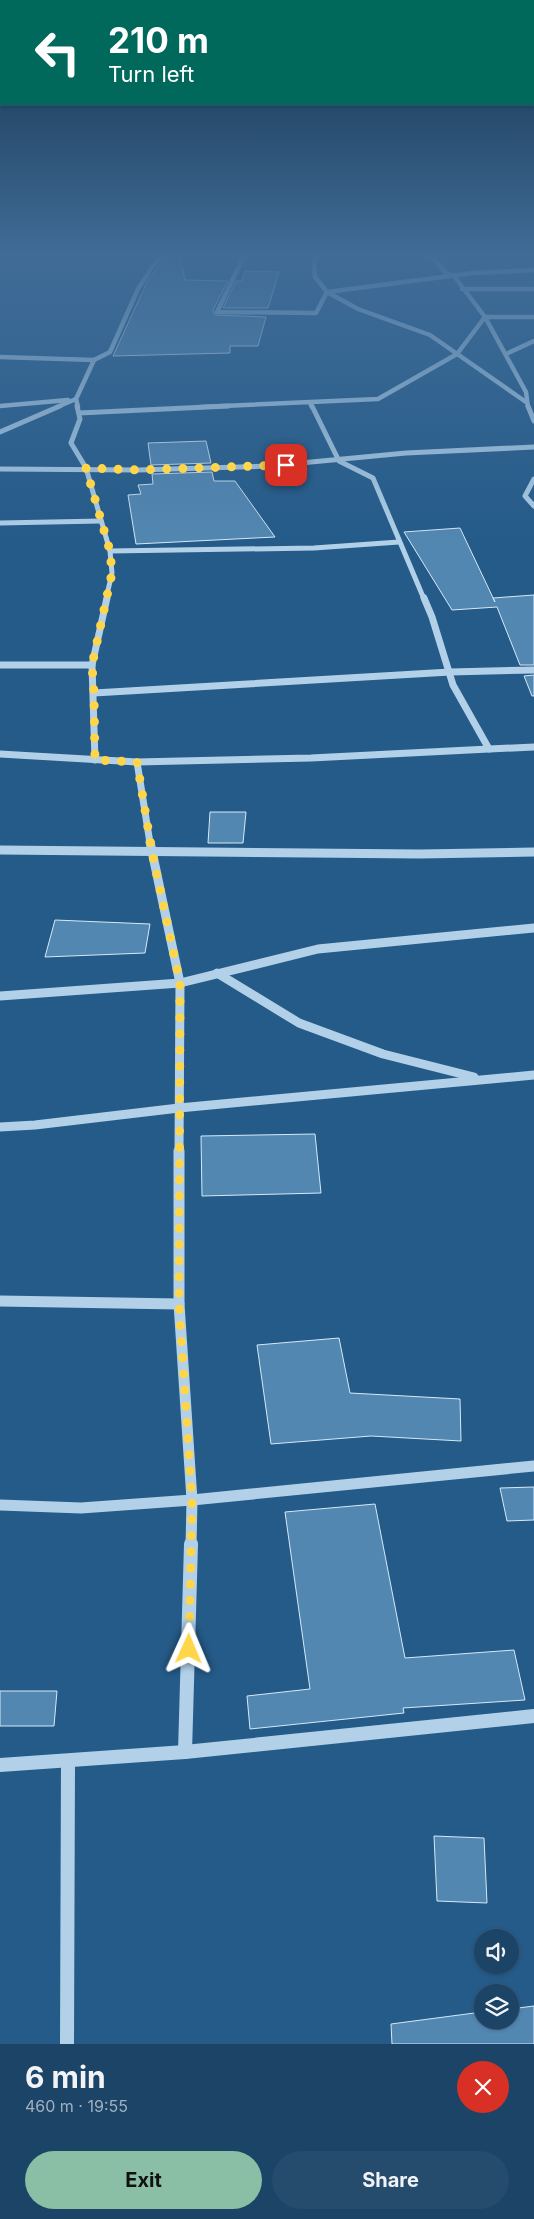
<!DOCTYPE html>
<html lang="en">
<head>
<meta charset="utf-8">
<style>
  :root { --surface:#1c4467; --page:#254b6d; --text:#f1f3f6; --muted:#a0b0c0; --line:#3a5c7b; --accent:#8abfa5 }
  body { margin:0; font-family:Inter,sans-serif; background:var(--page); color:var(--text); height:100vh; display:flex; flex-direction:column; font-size:19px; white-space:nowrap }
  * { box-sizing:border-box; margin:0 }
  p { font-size:16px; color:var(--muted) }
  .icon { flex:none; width:28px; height:28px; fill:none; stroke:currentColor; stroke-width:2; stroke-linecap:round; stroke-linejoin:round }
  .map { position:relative; height:2044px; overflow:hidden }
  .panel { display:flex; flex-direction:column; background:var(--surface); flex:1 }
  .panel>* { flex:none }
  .guide { position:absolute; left:0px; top:0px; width:535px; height:105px; box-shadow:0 1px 4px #0004,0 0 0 1px var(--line); background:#00695c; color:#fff; overflow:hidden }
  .fabs { position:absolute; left:474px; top:1929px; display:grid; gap:10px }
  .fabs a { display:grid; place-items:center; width:45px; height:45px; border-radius:50%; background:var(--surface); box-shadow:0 1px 4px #0004,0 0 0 1px var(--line); font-size:25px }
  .pin { position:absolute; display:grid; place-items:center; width:42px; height:42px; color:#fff; margin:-21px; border-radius:10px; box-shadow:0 2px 8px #0006 }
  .me { position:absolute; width:55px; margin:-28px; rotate:1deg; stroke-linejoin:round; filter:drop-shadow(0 0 4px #0008) }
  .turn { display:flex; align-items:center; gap:18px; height:105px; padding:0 25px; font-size:22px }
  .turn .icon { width:65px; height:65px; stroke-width:2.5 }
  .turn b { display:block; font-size:35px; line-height:42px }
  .round { display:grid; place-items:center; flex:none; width:52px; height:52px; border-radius:26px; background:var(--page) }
  .overview { display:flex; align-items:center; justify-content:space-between; height:85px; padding:0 25px }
  h1 { font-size:30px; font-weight:700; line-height:38px }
  .button { display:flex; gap:10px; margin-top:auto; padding:10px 25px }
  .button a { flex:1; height:58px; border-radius:30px; background:var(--accent); color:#111; font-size:20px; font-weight:700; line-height:58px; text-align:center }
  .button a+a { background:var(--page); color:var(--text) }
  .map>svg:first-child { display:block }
  .building { fill:#5287b2; stroke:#d6e9f7 }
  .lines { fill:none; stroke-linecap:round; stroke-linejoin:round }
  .minor-far5 { stroke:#b2d1e9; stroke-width:4.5 }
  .minor-far4 { stroke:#b2d1e9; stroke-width:5 }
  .minor-far3 { stroke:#b2d1e9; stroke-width:7 }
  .minor-far2 { stroke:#b2d1e9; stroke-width:9 }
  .minor-far1 { stroke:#b2d1e9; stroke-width:11 }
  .minor { stroke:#b2d1e9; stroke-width:14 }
  .route { stroke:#ffd54a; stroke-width:9; stroke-dasharray:0 16.2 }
</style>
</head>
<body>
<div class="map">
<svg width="534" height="2044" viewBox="0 0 534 2044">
  <rect width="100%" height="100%" fill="#255b89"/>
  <g class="building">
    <path d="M 166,256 L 180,256 L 185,280 L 228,281 L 213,310 L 215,315 L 266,317 L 258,346 L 230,346 L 230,353 L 113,356 L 147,282 Z"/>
    <path d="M 245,271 L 279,272 L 268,308 L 223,308 L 236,281 L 242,281 Z"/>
    <path d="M 206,441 L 211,463 L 151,465 L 148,443 Z"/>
    <path d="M 212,472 L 214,481 L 235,481 L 275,537 L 136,544 L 128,495 L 141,494 L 138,485 L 153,484 L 152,474 Z"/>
    <path d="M 460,528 L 495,602 L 493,598 L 534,595 L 534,665 L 520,665 L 497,607 L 452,610 L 404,532 Z"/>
    <path d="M 534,675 L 534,696 L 532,696 L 524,676 Z"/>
    <path d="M 210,812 L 246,812 L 243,843 L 208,843 Z"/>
    <path d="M 55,920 L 150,924 L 145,953 L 45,957 Z"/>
    <path d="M 315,1134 L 321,1193 L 202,1196 L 201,1136 Z"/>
    <path d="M 339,1338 L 350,1393 L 460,1399 L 461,1441 L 371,1436 L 271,1444 L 257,1345 Z"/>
    <path d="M 534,1487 L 534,1520 L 507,1521 L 500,1488 Z"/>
    <path d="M 375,1504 L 405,1658 L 514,1650 L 525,1700 L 403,1708 L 404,1713 L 250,1729 L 247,1696 L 310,1689 L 285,1512 Z"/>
    <path d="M 0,1691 L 57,1691 L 54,1726 L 0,1726 Z"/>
    <path d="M 434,1836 L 484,1838 L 487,1903 L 437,1901 Z"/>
    <path d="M 534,2006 L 534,2044 L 392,2044 L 391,2024 L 482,2012 L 482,2020 L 510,2020 L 510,2009 Z"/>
  </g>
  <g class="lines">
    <g class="minor-far5">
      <path d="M 244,256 L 217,312 L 316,313 L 327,292 L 358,309 L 430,335 L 526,402"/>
      <path d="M 318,256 L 314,261 L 315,277 L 327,292 L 473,273 L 534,270"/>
      <path d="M 432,256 L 446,273 L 454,276 L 485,317 L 526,392 L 528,407"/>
      <path d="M 462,289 L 534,289"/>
      <path d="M 506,354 L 534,341"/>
      <path d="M 0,357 L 94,360 L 110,352 L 138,289 L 153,266 L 162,256"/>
      <path d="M 310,403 L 312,407"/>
      <path d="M 0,406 L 68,400"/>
      <path d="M 57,407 L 76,399"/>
      <path d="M 78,407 L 76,399 L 94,360"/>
      <path d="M 201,407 L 378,399 L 457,354 L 485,317 L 534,317"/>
    </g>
    <g class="minor-far4">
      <path d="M 77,406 L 80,419 L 71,443 L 86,468 L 110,551 L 112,573 L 106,599"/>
      <path d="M 312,406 L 339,461 L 373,478 L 424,599"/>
      <path d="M 528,406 L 534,421"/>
      <path d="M 79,413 L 228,406"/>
      <path d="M 0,432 L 60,406"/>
      <path d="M 0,469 L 138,470 L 269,466 L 406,453 L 534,447"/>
      <path d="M 534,479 L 525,496 L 534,506"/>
      <path d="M 0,523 L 101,521"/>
      <path d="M 110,551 L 314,548 L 399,542"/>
    </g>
    <g class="minor-far3">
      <path d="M 424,598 L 432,617 L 453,685 L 489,749 L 534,747"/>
      <path d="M 0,665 L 92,665"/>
      <path d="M 94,693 L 450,672 L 534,670"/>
      <path d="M 0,754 L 137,762 L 311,758 L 489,749"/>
      <path d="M 95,760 L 92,665 L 107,598"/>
      <path d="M 137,762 L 150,843"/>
    </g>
    <g class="minor-far2">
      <path d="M 150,842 L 180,983 L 179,1152"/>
      <path d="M 0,850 L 420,854 L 534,852"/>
      <path d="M 217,973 L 299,1023 L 383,1054 L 474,1077"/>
      <path d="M 0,996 L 180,983 L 318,949 L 534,928"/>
      <path d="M 0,1127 L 35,1125 L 179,1108 L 534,1075"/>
    </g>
    <g class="minor-far1">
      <path d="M 179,1151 L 179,1304 L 192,1500 L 191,1546"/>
      <path d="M 0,1301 L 179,1304"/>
      <path d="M 0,1505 L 81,1508 L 192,1500 L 534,1466"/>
    </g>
    <g class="minor">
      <path d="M 185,1752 L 191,1544"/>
      <path d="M 0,1765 L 185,1752 L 534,1716"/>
      <path d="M 67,2044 L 68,1762"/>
    </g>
  </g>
  <linearGradient id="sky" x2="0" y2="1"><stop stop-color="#14324b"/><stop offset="0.47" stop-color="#406c97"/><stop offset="1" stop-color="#406c97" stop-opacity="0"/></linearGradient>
  <rect width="534" height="542" fill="url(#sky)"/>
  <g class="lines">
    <path class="route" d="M 189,1649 L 192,1500 L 179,1304 L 180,983 L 152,852 L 137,762 L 95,760 L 94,693 L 92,665 L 112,573 L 110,551 L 86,468 L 138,470 L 286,465"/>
  </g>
</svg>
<div class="fabs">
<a><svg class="icon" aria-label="sound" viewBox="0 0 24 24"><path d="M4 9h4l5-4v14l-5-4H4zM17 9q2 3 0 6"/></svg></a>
<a><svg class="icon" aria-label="layers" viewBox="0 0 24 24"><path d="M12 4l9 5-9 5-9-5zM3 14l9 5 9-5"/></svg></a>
</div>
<div class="pin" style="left:286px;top:465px;background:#d93025"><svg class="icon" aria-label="arrive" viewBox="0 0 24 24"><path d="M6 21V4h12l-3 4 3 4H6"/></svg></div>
<svg class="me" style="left:189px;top:1649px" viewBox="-20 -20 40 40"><path d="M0-17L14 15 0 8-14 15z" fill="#ffd54a" stroke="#fff" stroke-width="4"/></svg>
<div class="guide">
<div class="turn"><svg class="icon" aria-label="left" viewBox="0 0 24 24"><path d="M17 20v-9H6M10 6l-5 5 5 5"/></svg><div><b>210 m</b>Turn left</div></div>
</div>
</div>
<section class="panel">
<div class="overview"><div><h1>6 min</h1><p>460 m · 19:55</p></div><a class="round" style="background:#d93025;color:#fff"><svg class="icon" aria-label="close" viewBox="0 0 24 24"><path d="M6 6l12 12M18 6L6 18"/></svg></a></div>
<div class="button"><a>Exit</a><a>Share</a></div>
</section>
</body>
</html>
